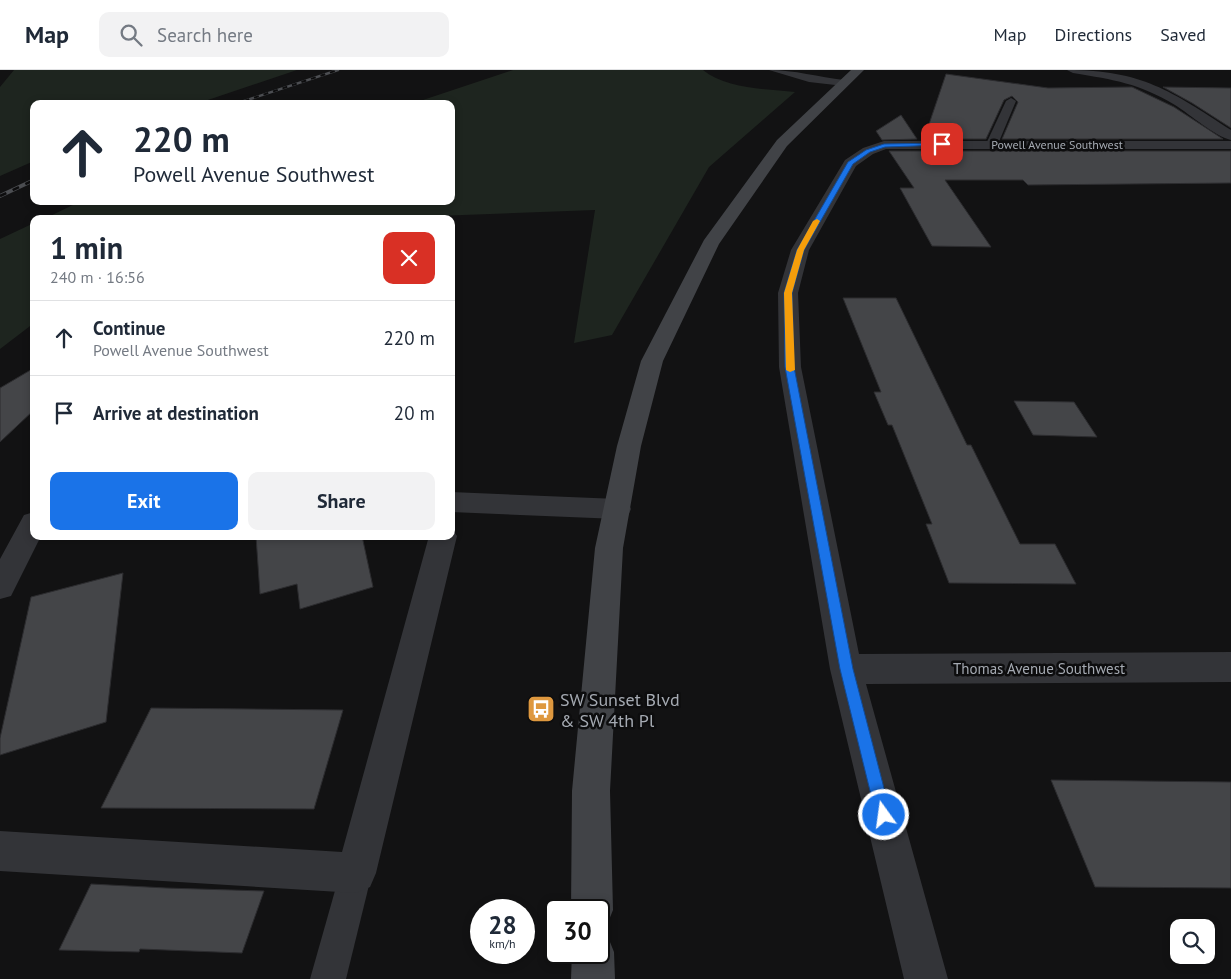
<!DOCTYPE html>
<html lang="en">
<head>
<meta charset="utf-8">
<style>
  :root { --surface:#fff; --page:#f2f2f3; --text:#1f2937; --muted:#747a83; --line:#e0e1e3; --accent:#1a73e8 }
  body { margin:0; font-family:"PT Sans",sans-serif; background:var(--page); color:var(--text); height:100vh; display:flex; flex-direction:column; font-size:19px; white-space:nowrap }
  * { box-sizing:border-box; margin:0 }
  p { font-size:16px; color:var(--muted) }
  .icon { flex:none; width:28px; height:28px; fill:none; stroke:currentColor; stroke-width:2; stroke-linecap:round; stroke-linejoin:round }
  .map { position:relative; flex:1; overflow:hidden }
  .details { position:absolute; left:30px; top:145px; width:425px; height:325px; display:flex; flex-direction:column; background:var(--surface); border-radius:10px; box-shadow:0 2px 8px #0003 }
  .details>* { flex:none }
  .hud { position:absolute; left:30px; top:30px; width:425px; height:105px; border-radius:10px; box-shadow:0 2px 8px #0003; background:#fff; color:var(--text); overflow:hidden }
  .fabs { position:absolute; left:1170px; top:849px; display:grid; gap:10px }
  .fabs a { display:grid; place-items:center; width:45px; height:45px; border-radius:10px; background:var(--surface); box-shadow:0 2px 8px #0003; font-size:25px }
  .speed { position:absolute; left:470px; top:829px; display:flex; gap:10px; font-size:25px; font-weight:700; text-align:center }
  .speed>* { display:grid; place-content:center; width:65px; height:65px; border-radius:50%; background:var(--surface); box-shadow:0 2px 8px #0003; line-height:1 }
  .speed small { font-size:12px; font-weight:400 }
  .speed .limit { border:2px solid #111; border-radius:8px; background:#fff; color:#111 }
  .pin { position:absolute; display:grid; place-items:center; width:42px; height:42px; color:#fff; margin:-21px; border-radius:10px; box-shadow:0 2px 8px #0006 }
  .me { position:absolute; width:55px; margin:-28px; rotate:346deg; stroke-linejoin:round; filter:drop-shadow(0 0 4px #0008) }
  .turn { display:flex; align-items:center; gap:18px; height:105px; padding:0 20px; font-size:22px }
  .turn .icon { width:65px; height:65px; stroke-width:2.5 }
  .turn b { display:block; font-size:35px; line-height:42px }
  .round { display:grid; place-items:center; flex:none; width:52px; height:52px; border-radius:10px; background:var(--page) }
  .overview { display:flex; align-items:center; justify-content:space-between; height:85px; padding:0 20px }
  h1 { font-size:30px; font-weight:600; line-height:38px }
  .action { display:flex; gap:10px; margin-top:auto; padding:10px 20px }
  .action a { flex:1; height:58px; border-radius:10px; background:var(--accent); color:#fff; font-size:20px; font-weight:600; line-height:58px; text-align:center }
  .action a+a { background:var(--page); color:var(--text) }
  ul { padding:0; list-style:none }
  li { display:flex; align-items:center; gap:15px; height:75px; padding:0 20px; border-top:1px solid var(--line) }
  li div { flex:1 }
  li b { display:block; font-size:19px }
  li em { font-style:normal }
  header { display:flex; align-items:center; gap:30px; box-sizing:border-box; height:70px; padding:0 25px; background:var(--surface); border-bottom:1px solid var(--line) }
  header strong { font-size:24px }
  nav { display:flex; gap:28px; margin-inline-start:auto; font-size:18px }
  .search { width:350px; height:45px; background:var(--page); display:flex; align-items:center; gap:12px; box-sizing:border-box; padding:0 18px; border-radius:10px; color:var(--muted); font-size:19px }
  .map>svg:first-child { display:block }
  .green { fill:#1e251f }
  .building { fill:#444548; stroke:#2c2c2f }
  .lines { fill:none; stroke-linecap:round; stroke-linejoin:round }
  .lane { fill:#333438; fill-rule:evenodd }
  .street { fill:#333438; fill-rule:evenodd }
  .secondary { fill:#414347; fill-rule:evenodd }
  .rail-far1-casing { stroke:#4c4e52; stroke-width:2.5 }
  .rail-casing { stroke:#4c4e52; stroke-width:4 }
  .rail-far1 { stroke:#0d0d0e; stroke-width:2; stroke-dasharray:5; stroke-linecap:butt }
  .rail { stroke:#0d0d0e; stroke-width:2.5; stroke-dasharray:7; stroke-linecap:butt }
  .route { fill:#1a73e8; stroke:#114b97 }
  .slow { fill:#f59e0b }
  .labels { text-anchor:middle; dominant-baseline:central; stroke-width:5; stroke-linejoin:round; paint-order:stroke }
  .far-street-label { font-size:12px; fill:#a5aab2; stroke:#0d0d0e }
  .street-label { font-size:15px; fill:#a5aab2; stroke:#0d0d0e }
  .near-poi-label { font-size:18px; fill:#a5aab2; stroke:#0d0d0e; text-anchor:start }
</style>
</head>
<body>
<header>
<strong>Map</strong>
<div class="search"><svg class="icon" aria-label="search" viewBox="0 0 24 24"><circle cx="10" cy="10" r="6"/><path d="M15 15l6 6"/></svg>Search here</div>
<nav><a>Map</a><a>Directions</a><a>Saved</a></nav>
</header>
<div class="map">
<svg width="1231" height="909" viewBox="0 0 1231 909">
  <rect width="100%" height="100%" fill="#121213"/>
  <g class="green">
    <path d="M 14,0 L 297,0 L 196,34 L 34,34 L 34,91 L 0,106 L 0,17 Z"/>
    <path d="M 513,0 L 703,0 C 726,19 766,19 795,22 L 709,97 L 612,265 L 574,273 L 595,140 L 356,149 L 44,149 L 81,131 L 451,131 L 451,34 L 411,34 Z"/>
    <path d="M 34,153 L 34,253 L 0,279 L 0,169 Z"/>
  </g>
  <g class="building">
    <path d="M 946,4 L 1048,18 L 1132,17 L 1174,37 L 1223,69 L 1002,69 L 1018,32 L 1012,26 L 1004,30 L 986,69 L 924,69 Z"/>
    <path d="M 1163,17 L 1231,18 L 1231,58 L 1192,33 Z"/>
    <path d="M 901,45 L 917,69 L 882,70 L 876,61 Z"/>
    <path d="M 889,81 L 1231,81 L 1231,113 L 1028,115 L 1023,110 L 945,110 L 991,177 L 932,176 L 900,118 L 914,118 Z"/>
    <path d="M 843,228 L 896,228 L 967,375 L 971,375 L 1020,474 L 1055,474 L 1076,514 L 949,513 L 926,454 L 932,454 L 892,355 L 888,355 L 874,322 L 881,322 Z"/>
    <path d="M 34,298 L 34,340 L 0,372 L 0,318 Z"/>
    <path d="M 1014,331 L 1074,332 L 1097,367 L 1033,365 Z"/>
    <path d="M 256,466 L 362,466 L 373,517 L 300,539 L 297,514 L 260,524 Z"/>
    <path d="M 123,503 L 106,652 L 0,685 L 0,668 L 31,527 Z"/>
    <path d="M 151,638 L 343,640 L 314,739 L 101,738 Z"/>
    <path d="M 1051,710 L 1231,712 L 1231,818 L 1095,817 Z"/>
    <path d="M 91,814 L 166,818 L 264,821 L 242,883 L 140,879 L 139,882 L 59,880 Z"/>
  </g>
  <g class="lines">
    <g class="lane">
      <path d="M 769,0 C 794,0 819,7 844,10 L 849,13 L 844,16 L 809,12 Z"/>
      <path d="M 1011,28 L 1016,31 L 998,74 L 992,77 L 988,76 L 986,74 L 1006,31 Z"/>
      <path d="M 356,787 L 368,791 L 372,803 L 346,909 L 310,909 L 340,803 L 344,791 Z"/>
    </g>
    <g class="street">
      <path d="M 1067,0 C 1142,0 1171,21 1231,60 L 1231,70 C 1214,66 1191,45 1175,35 C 1138,13 1115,10 1073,3 Z"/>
      <path d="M 884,71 L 1231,71 L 1231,79 L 886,79 L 873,84 L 856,96 L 809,180 L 798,223 L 801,297 L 859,584 L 1231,582 L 1231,612 L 866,614 L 948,909 L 904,909 L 830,599 L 779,297 L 778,223 L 791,180 L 845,90 L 863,78 Z"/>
      <path d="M 451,422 L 618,429 L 628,432 L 631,439 L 628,446 L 618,449 L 451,442 Z"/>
      <path d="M 34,442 L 34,466 L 41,466 L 11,526 L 0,529 L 0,489 L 24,445 Z"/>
      <path d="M 451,458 L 457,466 L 376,803 L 370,817 L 356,823 L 0,801 L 0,761 L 342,782 L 429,466 L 451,466 Z"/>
    </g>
    <g class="secondary">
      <path d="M 851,0 L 864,0 L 787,76 L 719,174 L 663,291 L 641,376 L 623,478 L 610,721 L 613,840 L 607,855 L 599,858 L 599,840 L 571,840 L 572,721 L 595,478 L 617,376 L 641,291 L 704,170 L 777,70 Z"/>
      <path d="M 599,863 L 608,867 L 614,882 L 615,909 L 571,909 L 572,882 L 599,882 Z"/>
    </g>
    <defs>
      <path id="rail-far1" d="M 235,34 L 338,0"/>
      <path id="rail" d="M 0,126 L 34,110"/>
    </defs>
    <use href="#rail-far1" class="rail-far1-casing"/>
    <use href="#rail" class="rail-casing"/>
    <use href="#rail-far1" class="rail-far1"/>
    <use href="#rail" class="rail"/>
  </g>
  <path class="route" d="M 942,73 L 944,75 L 885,77 L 870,82 L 853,94 L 804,180 L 792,223 L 794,297 L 853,599 L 891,745 L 889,750 L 884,753 L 878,750 L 876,745 L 840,599 L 785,297 L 784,223 L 797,180 L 848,92 L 866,80 L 884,74 Z"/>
  <path class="slow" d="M 817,149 L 820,151 L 804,180 L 792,223 L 795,300 L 790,302 L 786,300 L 784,223 L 797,180 L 813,151 Z"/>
  <defs>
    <symbol id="bus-square" viewBox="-11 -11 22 22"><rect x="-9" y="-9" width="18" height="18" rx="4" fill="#de983f" stroke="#0d0d0e"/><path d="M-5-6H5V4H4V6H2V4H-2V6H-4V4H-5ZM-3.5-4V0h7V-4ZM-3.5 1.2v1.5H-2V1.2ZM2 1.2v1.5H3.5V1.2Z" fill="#fff"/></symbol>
  </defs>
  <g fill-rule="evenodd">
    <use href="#bus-square" x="525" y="623" width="32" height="32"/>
  </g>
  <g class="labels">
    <g class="far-street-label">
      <text x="1057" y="74">Powell Avenue Southwest</text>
    </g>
    <g class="street-label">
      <text x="1039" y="598">Thomas Avenue Southwest</text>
    </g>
    <g class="near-poi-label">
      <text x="560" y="629">SW Sunset Blvd<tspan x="560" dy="21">&amp; SW 4th Pl</tspan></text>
    </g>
  </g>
</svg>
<div class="fabs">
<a><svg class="icon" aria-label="search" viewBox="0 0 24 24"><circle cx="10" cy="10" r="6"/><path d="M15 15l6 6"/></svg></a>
</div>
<div class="speed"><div>28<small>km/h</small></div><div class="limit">30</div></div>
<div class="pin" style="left:942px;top:74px;background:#d93025"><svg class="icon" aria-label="arrive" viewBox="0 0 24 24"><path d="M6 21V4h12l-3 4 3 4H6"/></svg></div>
<svg class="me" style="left:884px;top:745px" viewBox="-20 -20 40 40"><circle r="17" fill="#1a73e8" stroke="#fff" stroke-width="3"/><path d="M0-11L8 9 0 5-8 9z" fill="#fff"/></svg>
<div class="hud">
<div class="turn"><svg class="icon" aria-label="ahead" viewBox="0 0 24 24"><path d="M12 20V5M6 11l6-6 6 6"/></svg><div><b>220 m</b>Powell Avenue Southwest</div></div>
</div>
<section class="details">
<div class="overview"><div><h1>1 min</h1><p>240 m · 16:56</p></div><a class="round" style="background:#d93025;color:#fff"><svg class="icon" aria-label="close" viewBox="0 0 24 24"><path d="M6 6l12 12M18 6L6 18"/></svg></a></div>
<ul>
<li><svg class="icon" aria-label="ahead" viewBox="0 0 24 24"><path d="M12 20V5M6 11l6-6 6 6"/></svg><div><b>Continue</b><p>Powell Avenue Southwest</p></div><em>220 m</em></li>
<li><svg class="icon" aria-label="arrive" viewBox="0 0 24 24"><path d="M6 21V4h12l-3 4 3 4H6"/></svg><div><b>Arrive at destination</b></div><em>20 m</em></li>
</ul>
<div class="action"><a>Exit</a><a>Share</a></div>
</section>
</div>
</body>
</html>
